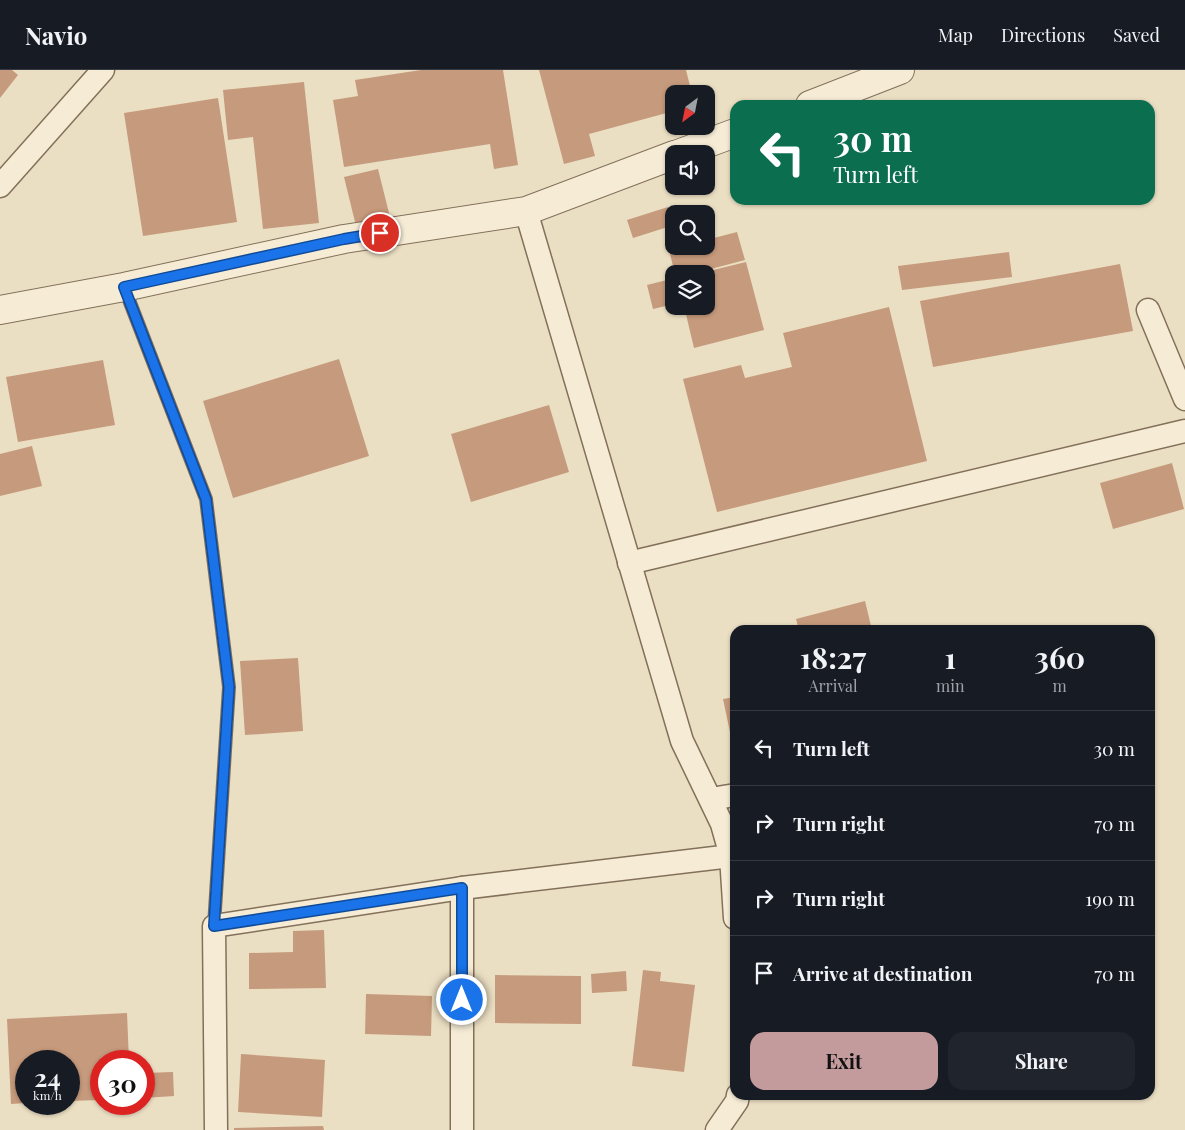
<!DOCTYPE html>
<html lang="en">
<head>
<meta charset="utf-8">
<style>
  :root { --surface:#171b24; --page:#20242c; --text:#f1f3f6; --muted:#9ea1a6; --line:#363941; --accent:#c49b9d }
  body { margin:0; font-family:"Playfair Display",serif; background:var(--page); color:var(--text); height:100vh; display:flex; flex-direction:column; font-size:19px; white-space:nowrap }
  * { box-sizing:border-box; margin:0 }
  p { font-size:16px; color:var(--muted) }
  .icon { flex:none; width:28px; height:28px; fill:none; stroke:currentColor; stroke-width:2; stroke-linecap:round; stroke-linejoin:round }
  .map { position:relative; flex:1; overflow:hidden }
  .sheet { position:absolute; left:730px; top:555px; width:425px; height:475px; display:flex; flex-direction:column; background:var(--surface); border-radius:15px; box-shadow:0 1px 4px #0004 }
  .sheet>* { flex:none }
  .top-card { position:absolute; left:730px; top:30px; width:425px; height:105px; border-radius:15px; box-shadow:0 1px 4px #0004; background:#0b6e4f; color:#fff; overflow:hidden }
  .needle { width:32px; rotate:212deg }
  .controls { position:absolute; left:665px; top:15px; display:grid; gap:10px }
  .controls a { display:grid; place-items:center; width:50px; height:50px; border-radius:10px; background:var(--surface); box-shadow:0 1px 4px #0004; font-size:25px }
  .speed { position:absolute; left:15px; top:980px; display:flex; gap:10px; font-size:25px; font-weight:700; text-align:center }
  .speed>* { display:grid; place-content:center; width:65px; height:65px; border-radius:50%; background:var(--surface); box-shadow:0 1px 4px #0004; line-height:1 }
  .speed small { font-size:12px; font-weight:400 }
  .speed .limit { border:8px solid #d22; background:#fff; color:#111 }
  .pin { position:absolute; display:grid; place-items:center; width:42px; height:42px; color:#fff; margin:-21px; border:2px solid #fff; border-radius:50%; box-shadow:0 1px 5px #0007 }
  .me { position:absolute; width:55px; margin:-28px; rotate:0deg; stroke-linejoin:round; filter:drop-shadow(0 0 4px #0008) }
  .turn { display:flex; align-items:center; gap:18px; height:105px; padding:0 20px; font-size:22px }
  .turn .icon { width:65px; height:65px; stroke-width:2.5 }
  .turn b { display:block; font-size:35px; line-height:42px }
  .eta { display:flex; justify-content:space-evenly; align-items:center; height:85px; text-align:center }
  .eta b { font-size:30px; font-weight:700; line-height:35px }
  .cta { display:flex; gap:10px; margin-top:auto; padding:10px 20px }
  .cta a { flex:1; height:58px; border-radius:15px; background:var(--accent); color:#111; font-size:20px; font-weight:700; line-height:58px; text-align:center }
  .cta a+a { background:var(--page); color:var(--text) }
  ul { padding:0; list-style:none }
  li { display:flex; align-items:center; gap:15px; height:75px; padding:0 20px; border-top:1px solid var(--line) }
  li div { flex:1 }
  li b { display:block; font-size:19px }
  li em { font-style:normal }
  header { display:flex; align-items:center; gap:30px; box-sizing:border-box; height:70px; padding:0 25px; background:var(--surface); border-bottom:1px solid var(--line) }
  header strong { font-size:24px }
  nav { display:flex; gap:28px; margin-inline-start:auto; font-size:18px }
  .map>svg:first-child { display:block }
  .building { fill:#c69a7c }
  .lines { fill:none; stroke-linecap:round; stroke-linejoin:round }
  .service-casing { stroke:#83705b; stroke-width:14 }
  .minor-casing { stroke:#83705b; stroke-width:25 }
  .tertiary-casing { stroke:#83705b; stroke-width:30 }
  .service { stroke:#f6ecd6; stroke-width:11 }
  .minor { stroke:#f6ecd6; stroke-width:22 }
  .tertiary { stroke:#f6ecd6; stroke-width:28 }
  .route-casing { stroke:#114b97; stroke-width:12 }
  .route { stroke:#1a73e8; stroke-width:9 }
</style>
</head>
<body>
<header>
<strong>Navio</strong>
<nav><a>Map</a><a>Directions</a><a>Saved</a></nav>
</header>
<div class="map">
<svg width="1185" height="1060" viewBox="0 0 1185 1060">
  <rect width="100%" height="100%" fill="#ebdfc3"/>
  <g class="building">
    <path d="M 0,0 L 12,0 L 18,5 L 0,28 Z"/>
    <path d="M 421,0 L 503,0 L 518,95 L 494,99 L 490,74 L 344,97 L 333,30 L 358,26 L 355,10 Z"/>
    <path d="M 539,0 L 686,0 L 691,20 L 671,25 L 674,41 L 589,64 L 595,86 L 564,94 Z"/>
    <path d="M 304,12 L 319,153 L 263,159 L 253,67 L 228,70 L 223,20 Z"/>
    <path d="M 218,28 L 237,152 L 143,166 L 124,43 Z"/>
    <path d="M 378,99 L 390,147 L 356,156 L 344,107 Z"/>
    <path d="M 668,137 L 674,155 L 633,168 L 627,150 Z"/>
    <path d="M 737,162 L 745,190 L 692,204 L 675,204 L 669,180 L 683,176 L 706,176 L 706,170 Z"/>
    <path d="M 1009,182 L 1012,207 L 902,220 L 898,196 Z"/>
    <path d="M 746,192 L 764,260 L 694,278 L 684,236 L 706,236 L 706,204 L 701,203 Z"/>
    <path d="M 1120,194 L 1133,261 L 933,297 L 920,231 Z"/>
    <path d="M 671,209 L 674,234 L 653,239 L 647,215 Z"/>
    <path d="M 889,237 L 927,391 L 717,442 L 683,309 L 741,295 L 745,308 L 792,297 L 783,263 Z"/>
    <path d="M 339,289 L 369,386 L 233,428 L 203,331 Z"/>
    <path d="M 103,290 L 115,355 L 18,372 L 6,307 Z"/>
    <path d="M 549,335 L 569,402 L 471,432 L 451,364 Z"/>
    <path d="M 32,376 L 42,416 L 0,426 L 0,384 Z"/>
    <path d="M 1172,393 L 1184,439 L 1113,459 L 1100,413 Z"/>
    <path d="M 865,531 L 872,560 L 799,560 L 796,549 Z"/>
    <path d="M 298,588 L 303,661 L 245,665 L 240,591 Z"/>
    <path d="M 735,627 L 735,681 L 734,681 L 723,629 Z"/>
    <path d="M 324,860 L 326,918 L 249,919 L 249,883 L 293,882 L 293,861 Z"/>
    <path d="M 643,900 L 661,902 L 660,911 L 695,915 L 684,1002 L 632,996 Z"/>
    <path d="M 626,901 L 627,921 L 592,923 L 591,904 Z"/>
    <path d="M 495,905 L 581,906 L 581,954 L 495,953 Z"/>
    <path d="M 366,924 L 432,926 L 431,966 L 365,964 Z"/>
    <path d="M 127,943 L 129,991 L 101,991 L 101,1030 L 69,1031 L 69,991 L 26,991 L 26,1033 L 11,1034 L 7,949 Z"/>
    <path d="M 241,984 L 325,990 L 322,1047 L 238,1042 Z"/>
    <path d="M 173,1002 L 174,1026 L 144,1028 L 144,1003 Z"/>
    <path d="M 323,1056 L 324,1060 L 234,1060 L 234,1058 Z"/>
  </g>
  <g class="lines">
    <defs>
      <path id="service" d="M 124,217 L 206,429 L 229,617 L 214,856"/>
      <g id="minor">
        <path d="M 0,116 L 103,0"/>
        <path d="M 1148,240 L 1185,329"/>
        <path d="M 629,493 L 1185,361"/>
        <path d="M 711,729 L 735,725"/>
        <path d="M 731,786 L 735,848"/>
        <path d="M 462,818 L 462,1060"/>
        <path d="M 216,1060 L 214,856 L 462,818 L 731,786 L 722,754 L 682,671 L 526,141"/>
        <path d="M 717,1060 L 737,1031 L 738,1025"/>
      </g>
      <g id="tertiary">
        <path d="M 810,35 L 900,0"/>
        <path d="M 678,84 L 735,63"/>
        <path d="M 0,240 L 124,217 L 344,169 L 526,141 L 674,85"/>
      </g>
    </defs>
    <use href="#service" class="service-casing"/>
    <use href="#minor" class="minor-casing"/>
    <use href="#tertiary" class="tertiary-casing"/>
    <use href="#service" class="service"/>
    <use href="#minor" class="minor"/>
    <use href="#tertiary" class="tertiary"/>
  </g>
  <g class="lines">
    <defs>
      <path id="route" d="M 380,163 L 344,169 L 124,217 L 206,429 L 229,617 L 214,856 L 462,818 L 462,930"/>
    </defs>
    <use href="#route" class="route-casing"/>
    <use href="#route" class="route"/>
  </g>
</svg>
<div class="controls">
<a><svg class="needle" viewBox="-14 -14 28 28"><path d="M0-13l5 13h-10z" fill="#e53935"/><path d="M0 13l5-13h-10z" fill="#9ea1a6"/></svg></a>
<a><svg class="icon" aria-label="sound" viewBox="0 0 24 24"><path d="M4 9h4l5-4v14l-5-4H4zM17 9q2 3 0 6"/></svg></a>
<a><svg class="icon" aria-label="search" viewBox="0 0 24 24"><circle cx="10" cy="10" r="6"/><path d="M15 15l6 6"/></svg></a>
<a><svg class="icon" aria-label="layers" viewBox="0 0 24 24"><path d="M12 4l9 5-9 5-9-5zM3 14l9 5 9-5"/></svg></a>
</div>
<div class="speed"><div>24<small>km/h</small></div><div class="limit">30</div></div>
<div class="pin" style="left:380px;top:163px;background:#d93025"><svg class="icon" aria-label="arrive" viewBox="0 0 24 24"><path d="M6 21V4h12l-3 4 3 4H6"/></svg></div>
<svg class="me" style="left:462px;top:930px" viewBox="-20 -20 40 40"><circle r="17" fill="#1a73e8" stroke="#fff" stroke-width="3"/><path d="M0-11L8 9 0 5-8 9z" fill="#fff"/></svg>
<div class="top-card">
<div class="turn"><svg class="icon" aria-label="left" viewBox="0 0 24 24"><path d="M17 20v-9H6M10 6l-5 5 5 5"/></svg><div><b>30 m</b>Turn left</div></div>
</div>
<section class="sheet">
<div class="eta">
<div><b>18:27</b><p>Arrival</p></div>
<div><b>1</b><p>min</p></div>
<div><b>360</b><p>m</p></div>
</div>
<ul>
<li><svg class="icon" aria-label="left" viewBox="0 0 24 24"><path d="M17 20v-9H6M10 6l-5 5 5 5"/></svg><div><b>Turn left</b></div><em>30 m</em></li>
<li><svg class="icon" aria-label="right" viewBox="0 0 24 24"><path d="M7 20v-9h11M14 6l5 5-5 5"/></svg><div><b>Turn right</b></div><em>70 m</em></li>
<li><svg class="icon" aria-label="right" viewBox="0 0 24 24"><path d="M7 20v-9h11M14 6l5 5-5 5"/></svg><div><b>Turn right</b></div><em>190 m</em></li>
<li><svg class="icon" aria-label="arrive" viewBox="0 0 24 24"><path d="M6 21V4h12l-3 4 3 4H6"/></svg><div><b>Arrive at destination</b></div><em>70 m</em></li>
</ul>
<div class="cta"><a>Exit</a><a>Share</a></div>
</section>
</div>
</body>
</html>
